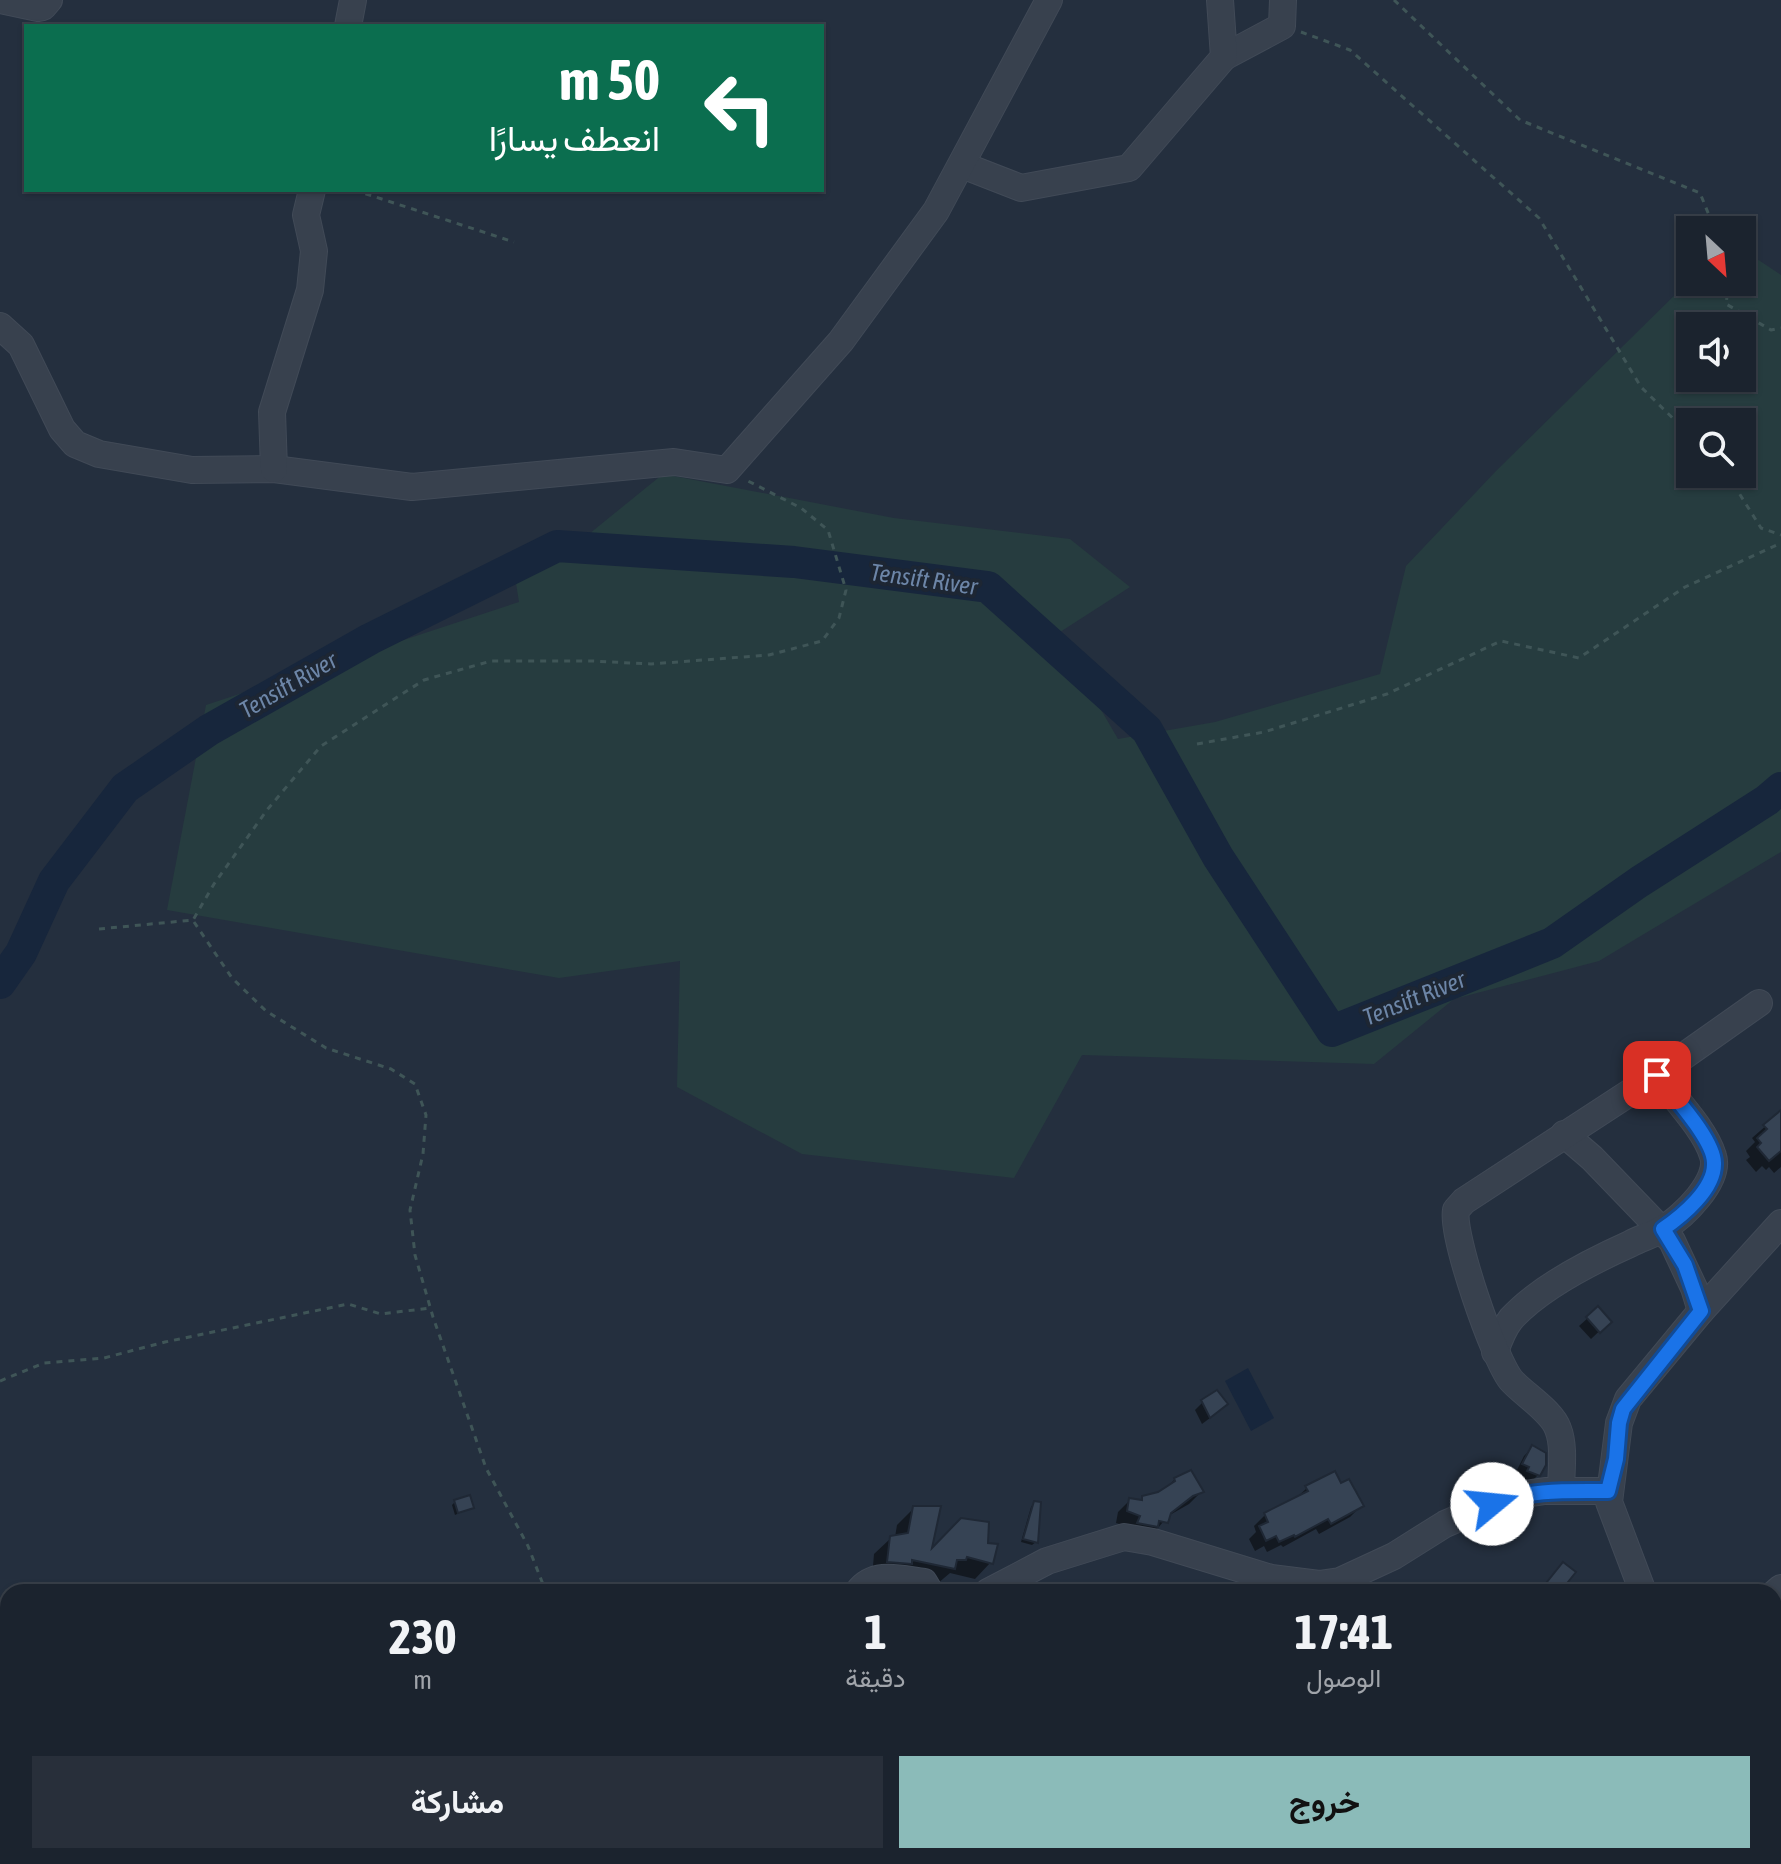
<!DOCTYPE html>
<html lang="ar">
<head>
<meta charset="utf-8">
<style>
  :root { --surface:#1b232e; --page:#282f3a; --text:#f1f3f6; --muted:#a0a4aa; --line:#39404a; --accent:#8bbbb9 }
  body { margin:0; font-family:"Asap Condensed",Vazirmatn,sans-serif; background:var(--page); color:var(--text); direction:rtl; height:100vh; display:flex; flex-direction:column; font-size:30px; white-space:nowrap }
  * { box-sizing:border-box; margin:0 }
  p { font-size:26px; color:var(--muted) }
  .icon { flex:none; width:44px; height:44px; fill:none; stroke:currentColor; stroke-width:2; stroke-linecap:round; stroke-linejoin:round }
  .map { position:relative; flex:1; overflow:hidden; direction:ltr }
  .side { position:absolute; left:0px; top:1584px; width:1782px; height:280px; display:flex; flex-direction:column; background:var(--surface); border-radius:24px 24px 0 0; box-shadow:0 2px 6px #0004,0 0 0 2px var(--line); direction:rtl }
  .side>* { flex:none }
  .top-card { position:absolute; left:24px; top:24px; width:800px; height:168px; border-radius:0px; box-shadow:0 2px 6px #0004,0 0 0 2px var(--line); direction:rtl; background:#0b6e4f; color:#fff; overflow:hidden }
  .needle { width:52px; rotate:154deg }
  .controls { position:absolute; left:1676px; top:216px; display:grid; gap:16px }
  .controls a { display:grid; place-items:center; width:80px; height:80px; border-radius:0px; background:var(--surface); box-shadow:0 2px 6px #0004,0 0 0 2px var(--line); font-size:40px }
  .pin { position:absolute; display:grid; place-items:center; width:68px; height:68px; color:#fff; margin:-34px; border-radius:16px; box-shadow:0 4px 12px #0006 }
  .me { position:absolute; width:88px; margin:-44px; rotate:73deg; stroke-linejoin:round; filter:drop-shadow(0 0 6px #0008) }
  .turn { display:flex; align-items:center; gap:28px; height:168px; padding:0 32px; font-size:36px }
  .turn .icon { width:104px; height:104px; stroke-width:2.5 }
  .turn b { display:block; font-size:56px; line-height:68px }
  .eta { display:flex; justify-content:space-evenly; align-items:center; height:136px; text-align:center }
  .eta b { font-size:48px; font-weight:700; line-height:56px }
  .button { display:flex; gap:16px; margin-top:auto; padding:16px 32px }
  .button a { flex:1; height:92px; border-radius:0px; background:var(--accent); color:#111; font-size:32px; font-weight:700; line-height:92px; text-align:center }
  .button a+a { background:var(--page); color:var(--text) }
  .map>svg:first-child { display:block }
  .green { fill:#263c3f; fill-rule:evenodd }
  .water { fill:#17263c }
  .shadow { fill:#0007 }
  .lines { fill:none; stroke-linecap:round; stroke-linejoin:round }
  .river { stroke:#17263c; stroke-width:32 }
  .building { fill:#364354; stroke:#1f2835; stroke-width:2 }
  .minor-casing { stroke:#414a57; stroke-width:28 }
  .path { stroke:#3f5557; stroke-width:3; stroke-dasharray:6 6; stroke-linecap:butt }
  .minor { stroke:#38414e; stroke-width:26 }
  .route-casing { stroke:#114b97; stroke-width:20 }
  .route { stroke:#1a73e8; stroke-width:14 }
  .labels { text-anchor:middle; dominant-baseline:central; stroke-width:8; stroke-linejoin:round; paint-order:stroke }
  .water-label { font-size:24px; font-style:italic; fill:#6d86a8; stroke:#1d2633 }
</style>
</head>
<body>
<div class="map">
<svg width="1781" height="1864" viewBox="0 0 1781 1864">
  <rect width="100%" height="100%" fill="#242f3e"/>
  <g class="green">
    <path d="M 1742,249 L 1781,275 L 1781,852 L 1599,961 L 1454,999 L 1374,1064 L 1082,1055 L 1014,1178 L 802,1154 L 677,1087 L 680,961 L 559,978 L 167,910 L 206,705 L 519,602 L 511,552 L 589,534 L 663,474 L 894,518 L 1070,539 L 1130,587 L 1057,634 L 1118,739 L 1215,722 L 1380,674 L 1406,566 L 1496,471 L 1690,280 L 1690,282 L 1742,282 ZM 1690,326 L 1742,326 L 1742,378 L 1690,378 ZM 1690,422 L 1742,422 L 1742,474 L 1690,474 Z"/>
    <path d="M 783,1856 L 969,1856 L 966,1864 L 780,1864 Z"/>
  </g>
  <path class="water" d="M 1248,1368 L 1274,1418 L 1251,1431 L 1225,1381 Z"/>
  <g class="shadow">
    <path d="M 1776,1117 L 1781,1120 L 1781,1167 L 1774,1173 L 1769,1167 L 1766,1170 L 1762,1166 L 1756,1172 L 1746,1160 L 1750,1157 L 1746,1151 L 1755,1142 L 1752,1138 Z"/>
    <path d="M 1598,1309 L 1609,1322 L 1591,1339 L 1579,1326 Z"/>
    <path d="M 1203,1402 L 1218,1412 L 1202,1424 L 1195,1410 Z"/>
    <path d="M 1532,1448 L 1539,1474 L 1531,1482 L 1521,1479 L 1523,1475 L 1516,1472 L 1524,1456 Z"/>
    <path d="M 1175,1479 L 1201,1492 L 1189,1504 L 1168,1516 L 1153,1534 L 1116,1523 L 1118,1512 L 1130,1500 L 1139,1501 L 1143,1497 L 1163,1491 Z"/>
    <path d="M 1340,1486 L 1361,1506 L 1350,1517 L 1319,1534 L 1316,1529 L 1283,1547 L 1281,1545 L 1267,1552 L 1264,1546 L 1255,1551 L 1249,1539 L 1256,1532 L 1254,1526 L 1265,1515 L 1294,1500 L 1307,1488 Z"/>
    <path d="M 455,1502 L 472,1507 L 455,1515 L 452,1505 Z"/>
    <path d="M 1034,1503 L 1036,1542 L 1032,1545 L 1021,1542 L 1031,1507 Z"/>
    <path d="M 914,1508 L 928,1554 L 986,1545 L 991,1562 L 975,1579 L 950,1573 L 937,1584 L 872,1578 L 874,1554 L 891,1538 L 895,1537 L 897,1525 Z"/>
    <path d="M 1353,1856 L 1381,1856 L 1381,1858 L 1375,1864 L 1355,1864 Z"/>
  </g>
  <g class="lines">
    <g class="river">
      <path d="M 0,983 L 21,953 L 54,881 L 125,788 L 209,730 L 370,639 L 557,546 L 794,562 L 988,587 L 1147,730 L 1218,857 L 1332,1031 L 1552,943 L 1639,882 L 1767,800 L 1781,788"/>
      <path d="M 500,1864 L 508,1856"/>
    </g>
  </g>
  <g class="building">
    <path d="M 1781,1110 L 1781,1151 L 1769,1161 L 1757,1147 L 1761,1143 L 1757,1138 L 1767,1129 L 1763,1125 Z"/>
    <path d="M 1598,1306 L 1612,1322 L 1600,1333 L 1586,1317 Z"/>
    <path d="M 1217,1390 L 1228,1404 L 1210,1418 L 1201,1400 Z"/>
    <path d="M 1532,1445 L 1546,1453 L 1546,1465 L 1540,1476 L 1527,1471 L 1529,1467 L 1522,1464 Z"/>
    <path d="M 1191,1470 L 1204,1492 L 1193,1496 L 1171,1513 L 1168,1523 L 1159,1521 L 1158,1527 L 1137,1523 L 1140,1516 L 1127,1511 L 1129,1498 L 1142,1500 L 1142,1496 L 1158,1492 L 1175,1481 L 1174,1478 Z"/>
    <path d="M 1335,1471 L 1341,1483 L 1349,1479 L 1364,1506 L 1331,1524 L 1328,1519 L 1295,1537 L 1294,1535 L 1279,1542 L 1276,1536 L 1266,1541 L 1259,1526 L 1268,1522 L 1264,1513 L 1308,1491 L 1305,1486 Z"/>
    <path d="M 470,1495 L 474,1508 L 458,1513 L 454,1500 Z"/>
    <path d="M 1034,1501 L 1041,1502 L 1038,1543 L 1023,1539 Z"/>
    <path d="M 913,1506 L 941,1506 L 932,1548 L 961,1518 L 989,1522 L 988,1543 L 998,1544 L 993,1564 L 967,1557 L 966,1560 L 957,1560 L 955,1569 L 912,1560 L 912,1564 L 887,1562 L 890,1536 L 908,1533 Z"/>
    <path d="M 1563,1562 L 1576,1572 L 1560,1592 L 1539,1592 Z"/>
  </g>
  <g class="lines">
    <defs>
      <g id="minor">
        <path d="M 0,0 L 38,8 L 43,7 L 49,0"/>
        <path d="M 348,26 L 353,0"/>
        <path d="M 1224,57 L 1282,26 L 1283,0"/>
        <path d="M 962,165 L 1021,188 L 1129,168 L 1224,57 L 1220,0"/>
        <path d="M 0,326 L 21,345 L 62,429 L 75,444 L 99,454 L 192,470 L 274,469 L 412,487 L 674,462 L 727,470 L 841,341 L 936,211 L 1049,0"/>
        <path d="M 274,469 L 272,412 L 310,290 L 314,251 L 306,215 L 312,190"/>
        <path d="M 1564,1134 L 1592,1158 L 1672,1241 L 1694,1288 L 1701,1311"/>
        <path d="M 1495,1352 C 1499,1340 1503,1329 1511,1319 C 1539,1288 1592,1261 1630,1244 C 1641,1238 1653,1235 1664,1228 C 1683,1217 1721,1180 1713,1156 C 1705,1129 1674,1098 1657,1075"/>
        <path d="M 1561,1491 C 1561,1472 1565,1447 1558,1429 C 1552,1411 1523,1394 1511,1380 C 1494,1359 1451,1235 1456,1210 L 1464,1201 L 1657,1075 L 1759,1003"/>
        <path d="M 858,1592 C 874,1570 901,1579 924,1582 L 930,1592"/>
        <path d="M 988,1592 L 1047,1561 L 1124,1537 L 1153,1542 L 1271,1578 L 1319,1584 L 1340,1581 L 1394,1556 L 1445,1524 L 1511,1496 L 1545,1491 L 1608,1491"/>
        <path d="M 1643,1592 L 1609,1502 L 1619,1423 L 1628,1399 L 1701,1311 L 1781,1223"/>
        <path d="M 1774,1594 L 1781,1588"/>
        <path d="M 1536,1864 L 1542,1856"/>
      </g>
    </defs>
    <use href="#minor" class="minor-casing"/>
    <g class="path">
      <path d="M 1394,0 L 1520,120 L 1700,193 L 1715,230"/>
      <path d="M 1301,32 L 1350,50 L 1539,218 L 1641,387 L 1690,435"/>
      <path d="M 354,190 L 514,242"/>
      <path d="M 1729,282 L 1726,304 L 1771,330 L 1781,328"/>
      <path d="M 1727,474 L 1761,528 L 1781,535"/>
      <path d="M 1197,744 L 1264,732 L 1387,694 L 1501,641 L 1579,658 L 1685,587 L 1781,543"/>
      <path d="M 194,922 L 232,978 L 266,1011 L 326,1048 L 391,1069 L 415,1084 L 426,1115 L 423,1154 L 410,1210 L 415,1255 L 433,1317 L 486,1468 L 528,1546 L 546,1592"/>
      <path d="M 99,929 L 193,920 L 214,884 L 267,810 L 321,746 L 424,680 L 491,661 L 592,661 L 651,664 L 769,655 L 822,641 L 839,618 L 846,590 L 828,530 L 801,508 L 748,481"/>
      <path d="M 0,1381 L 44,1363 L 104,1358 L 165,1342 L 348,1304 L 381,1314 L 430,1308"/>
      <path d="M 0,1791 L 8,1794"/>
      <path d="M 169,1856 L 181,1864"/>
      <path d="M 568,1856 L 572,1864"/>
      <path d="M 404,1864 L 412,1856"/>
    </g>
    <use href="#minor" class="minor"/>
  </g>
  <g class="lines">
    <defs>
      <path id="route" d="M 1492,1504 C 1530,1489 1568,1491 1608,1491 L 1616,1459 L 1619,1423 L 1623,1409 L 1701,1311 L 1685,1265 L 1663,1229 C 1682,1216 1715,1189 1714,1163 C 1714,1139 1672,1095 1657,1075"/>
    </defs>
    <use href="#route" class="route-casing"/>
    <use href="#route" class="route"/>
  </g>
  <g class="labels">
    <g class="water-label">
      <text transform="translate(924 579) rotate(8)">Tensift River</text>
      <text transform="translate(288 685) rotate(-30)">Tensift River</text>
      <text transform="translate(1414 998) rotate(-22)">Tensift River</text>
    </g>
  </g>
</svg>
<div class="controls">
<a><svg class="needle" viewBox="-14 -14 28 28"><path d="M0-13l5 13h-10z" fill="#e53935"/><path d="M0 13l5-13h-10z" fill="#a0a4aa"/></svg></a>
<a><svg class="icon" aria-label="sound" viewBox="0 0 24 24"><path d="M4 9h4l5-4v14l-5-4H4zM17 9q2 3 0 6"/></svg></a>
<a><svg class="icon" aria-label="search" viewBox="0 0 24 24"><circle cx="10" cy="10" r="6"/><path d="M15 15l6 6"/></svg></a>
</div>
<div class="pin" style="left:1657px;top:1075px;background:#d93025"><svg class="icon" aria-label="arrive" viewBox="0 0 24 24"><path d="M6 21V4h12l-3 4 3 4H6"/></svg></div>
<svg class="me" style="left:1492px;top:1504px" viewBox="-20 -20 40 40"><circle r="19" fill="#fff"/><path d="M0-13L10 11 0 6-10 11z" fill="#1a73e8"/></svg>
<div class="top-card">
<div class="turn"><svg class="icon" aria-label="left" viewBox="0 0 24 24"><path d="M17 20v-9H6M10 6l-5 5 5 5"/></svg><div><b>50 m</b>انعطف يسارًا</div></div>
</div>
<section class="side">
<div class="eta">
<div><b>17:41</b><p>الوصول</p></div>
<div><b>1</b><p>دقيقة</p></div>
<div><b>230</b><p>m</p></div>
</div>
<div class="button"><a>خروج</a><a>مشاركة</a></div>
</section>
</div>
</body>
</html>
